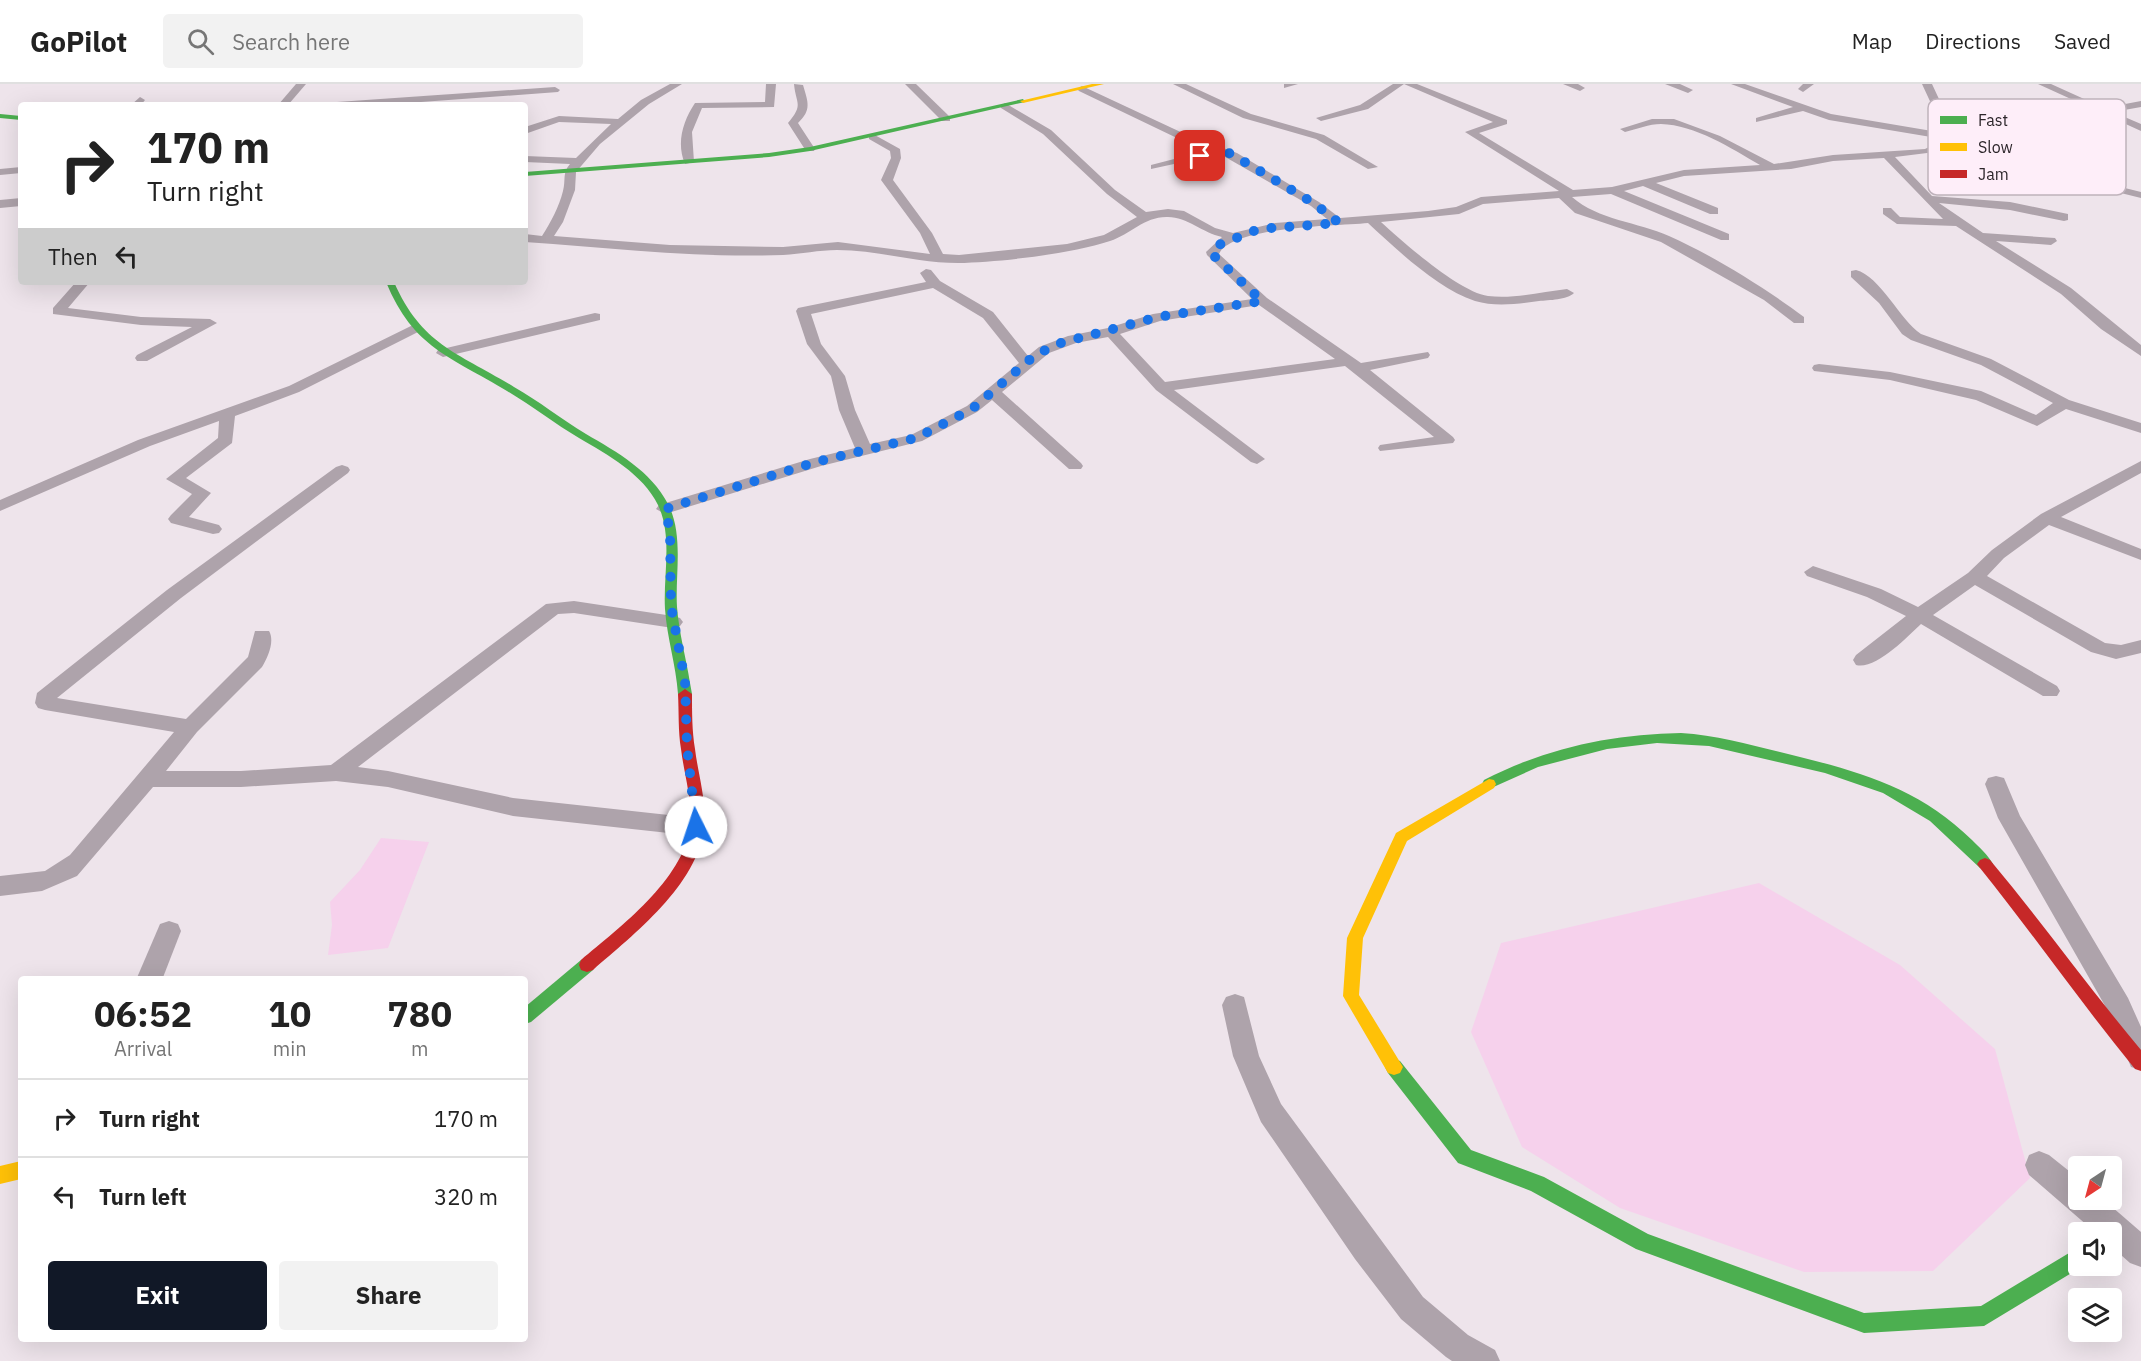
<!DOCTYPE html>
<html lang="en">
<head>
<meta charset="utf-8">
<style>
  :root { --surface:#fff; --page:#f2f2f2; --text:#222; --muted:#767676; --line:#e0e0e0; --accent:#111827 }
  body { margin:0; font-family:"IBM Plex Sans",sans-serif; background:var(--page); color:var(--text); height:100vh; display:flex; flex-direction:column; font-size:22px; white-space:nowrap }
  * { box-sizing:border-box; margin:0 }
  p { font-size:20px; color:var(--muted) }
  .icon { flex:none; width:33px; height:33px; fill:none; stroke:currentColor; stroke-width:2; stroke-linecap:round; stroke-linejoin:round }
  .map { position:relative; flex:1; overflow:hidden }
  .sheet { position:absolute; left:18px; top:892px; width:510px; height:366px; display:flex; flex-direction:column; background:var(--surface); border-radius:6px; box-shadow:0 6px 24px #0002 }
  .sheet>* { flex:none }
  .hud { position:absolute; left:18px; top:18px; width:510px; height:183px; border-radius:6px; box-shadow:0 6px 24px #0002; background:#fff; color:var(--text); overflow:hidden }
  .needle { width:39px; rotate:216deg }
  .fabs { position:absolute; left:2068px; top:1072px; display:grid; gap:12px }
  .fabs a { display:grid; place-items:center; width:54px; height:54px; border-radius:6px; background:var(--surface); box-shadow:0 6px 24px #0002; font-size:30px }
  .pin { position:absolute; display:grid; place-items:center; width:51px; height:51px; color:#fff; margin:-26px; border-radius:12px; box-shadow:0 3px 9px #0006 }
  .me { position:absolute; width:66px; margin:-33px; rotate:356deg; stroke-linejoin:round; filter:drop-shadow(0 0 4px #0008) }
  .turn { display:flex; align-items:center; gap:21px; height:126px; padding:0 30px; font-size:27px }
  .turn .icon { width:78px; height:78px; stroke-width:2.5 }
  .turn b { display:block; font-size:42px; line-height:51px }
  .then { display:flex; align-items:center; height:57px; padding:0 30px; background:#0003; gap:12px; font-size:22px }
  .eta { display:flex; justify-content:space-evenly; align-items:center; height:102px; text-align:center }
  .eta b { font-size:36px; font-weight:800; line-height:42px }
  .button { display:flex; gap:12px; margin-top:auto; padding:12px 30px }
  .button a { flex:1; height:69px; border-radius:6px; background:var(--accent); color:#fff; font-size:24px; font-weight:800; line-height:69px; text-align:center }
  .button a+a { background:var(--page); color:var(--text) }
  ul { padding:0; list-style:none }
  li { display:flex; align-items:center; gap:18px; height:78px; padding:0 30px; border-top:2px solid var(--line) }
  li div { flex:1 }
  li b { display:block; font-size:22px }
  li em { font-style:normal }
  header { display:flex; align-items:center; gap:36px; box-sizing:border-box; height:84px; padding:0 30px; background:var(--surface); border-bottom:2px solid var(--line) }
  header strong { font-size:28px }
  nav { display:flex; gap:33px; margin-inline-start:auto; font-size:21px }
  .search { width:420px; height:54px; background:var(--page); display:flex; align-items:center; gap:15px; box-sizing:border-box; padding:0 21px; border-radius:6px; color:var(--muted); font-size:22px }
  .map>svg:first-child { display:block }
  .green { fill:#f6d1ec }
  .lines { fill:none; stroke-linecap:round; stroke-linejoin:round }
  .street { fill:#aea3ab; fill-rule:evenodd }
  .fast { fill:#4caf50; fill-rule:evenodd }
  .slow { fill:#ffc107; fill-rule:evenodd }
  .jam { fill:#c62828; fill-rule:evenodd }
  .route { stroke:#1a73e8; stroke-width:10; stroke-dasharray:0 18 }
  .key { fill:#feeef9; stroke:#bfb2bb; stroke-width:1.5 }
  .key-label { font-size:16px; fill:#2d262b }
</style>
</head>
<body>
<header>
<strong>GoPilot</strong>
<div class="search"><svg class="icon" aria-label="search" viewBox="0 0 24 24"><circle cx="10" cy="10" r="6"/><path d="M15 15l6 6"/></svg>Search here</div>
<nav><a>Map</a><a>Directions</a><a>Saved</a></nav>
</header>
<div class="map">
<svg width="2141" height="1277" viewBox="0 0 2141 1277">
  <rect width="100%" height="100%" fill="#eee4eb"/>
  <g class="green">
    <path d="M 381,754 L 429,758 L 388,864 L 328,871 L 332,841 L 330,818 L 360,786 Z"/>
    <path d="M 1759,799 L 1900,881 L 1995,965 L 2030,1094 L 1933,1187 L 1804,1188 L 1620,1124 L 1522,1063 L 1471,948 L 1501,859 Z"/>
  </g>
  <g class="lines">
    <g class="street">
      <path d="M 296,0 L 306,0 L 288,21 L 278,21 Z"/>
      <path d="M 670,0 L 682,0 L 649,20 L 600,60 L 576,88 L 575,106 L 563,138 L 554,152 L 670,161 L 783,163 L 838,158 L 930,170 L 920,149 L 881,96 L 891,74 L 890,67 L 869,55 L 869,51 L 873,50 L 900,65 L 901,74 L 893,96 L 932,149 L 943,170 L 959,171 L 1067,160 L 1104,151 L 1137,133 L 1107,110 L 1043,50 L 1001,24 L 1000,22 L 1005,19 L 1051,46 L 1115,106 L 1146,128 L 1168,125 L 1184,127 L 1215,144 L 1233,149 L 1275,139 L 1327,135 L 1311,122 L 1220,70 L 1151,85 L 1151,81 L 1209,66 L 1179,55 L 1079,7 L 1077,5 L 1082,2 L 1187,51 L 1237,69 L 1319,118 L 1340,134 L 1428,127 L 1456,123 L 1481,113 L 1559,107 L 1465,48 L 1493,38 L 1404,0 L 1368,25 L 1321,37 L 1316,34 L 1360,21 L 1393,0 L 1417,0 L 1507,36 L 1507,40 L 1479,49 L 1573,106 L 1612,103 L 1684,86 L 1760,81 C 1731,64 1695,41 1661,40 C 1649,40 1637,45 1625,48 L 1620,45 L 1652,35 L 1674,35 L 1720,52 L 1774,80 L 1833,71 L 1925,65 L 1929,63 L 1931,53 L 1829,36 L 1803,27 L 1756,38 L 1756,34 L 1793,23 L 1731,0 L 1745,0 L 1831,30 L 1932,47 L 1935,28 L 1922,0 L 1932,0 L 1945,28 L 1940,63 L 2000,73 L 2141,108 L 2141,114 L 2000,79 L 1935,68 L 1895,73 L 1932,112 L 2010,118 L 2068,130 L 2068,136 L 2064,137 L 2010,126 L 1939,119 L 1983,149 L 2055,154 L 2057,157 L 2051,161 L 1996,157 L 2071,204 L 2141,261 L 2141,272 L 2101,245 L 2061,210 L 1956,142 L 1897,140 L 1883,130 L 1883,124 L 1891,124 L 1900,133 L 1943,135 L 1884,74 L 1833,77 L 1791,85 L 1684,92 L 1656,99 L 1718,124 L 1718,130 L 1710,130 L 1643,102 L 1624,107 L 1729,150 L 1729,156 L 1721,156 L 1611,110 L 1572,113 C 1598,136 1638,138 1669,152 C 1714,172 1765,204 1804,233 L 1804,239 L 1794,239 L 1764,216 L 1661,158 L 1575,129 L 1559,114 L 1483,120 L 1459,130 L 1381,138 C 1403,158 1459,208 1488,212 C 1514,215 1541,208 1567,205 L 1574,209 C 1567,216 1549,216 1539,217 C 1518,220 1495,223 1475,217 C 1438,205 1396,165 1368,139 C 1338,142 1231,142 1219,170 L 1267,214 L 1361,279 L 1428,268 L 1430,271 L 1428,274 L 1370,286 L 1453,353 L 1455,356 L 1453,359 L 1380,367 L 1378,364 L 1380,361 L 1434,353 L 1345,282 L 1174,306 L 1265,375 L 1257,380 L 1251,378 L 1156,306 L 1108,253 L 1076,259 L 1049,269 L 1002,308 L 1081,379 L 1083,382 L 1081,385 L 1069,385 L 992,316 L 977,328 L 922,357 L 821,382 L 665,430 L 656,425 L 659,421 L 810,375 L 855,364 L 839,326 L 831,292 L 807,260 L 796,227 L 798,224 L 926,198 L 920,189 L 926,185 L 931,186 L 940,197 L 993,228 L 1028,272 L 1039,263 L 1068,252 L 1108,244 L 1153,230 L 1252,215 L 1207,171 L 1206,168 L 1222,153 C 1203,149 1187,133 1168,133 C 1145,132 1131,150 1110,157 C 1070,170 1001,178 958,179 C 917,179 877,166 837,166 C 819,166 801,170 783,171 C 697,174 610,164 525,158 L 525,150 L 542,152 C 551,138 559,123 563,107 C 566,96 562,89 570,80 L 525,78 L 525,72 L 576,74 L 611,40 L 559,38 L 525,50 L 525,43 L 559,32 L 618,35 L 641,16 ZM 933,204 L 983,234 L 1019,279 L 967,322 L 911,351 L 870,360 L 855,326 L 845,292 L 821,260 L 811,230 ZM 1259,221 L 1335,275 L 1165,298 L 1120,250 L 1160,237 Z"/>
      <path d="M 766,0 L 776,0 L 774,23 L 702,24 L 692,48 L 694,78 L 685,80 C 676,59 683,37 695,19 L 765,18 Z"/>
      <path d="M 794,0 L 803,1 C 808,18 812,26 798,39 L 815,65 L 814,67 L 806,67 L 788,39 C 804,20 796,21 794,0 Z"/>
      <path d="M 905,0 L 916,0 L 950,33 L 950,37 L 942,37 Z"/>
      <path d="M 1173,0 L 1186,0 L 1251,30 L 1324,51 L 1378,83 L 1368,85 L 1316,55 L 1243,34 Z"/>
      <path d="M 1284,0 L 1298,0 L 1284,4 Z"/>
      <path d="M 1563,0 L 1578,0 L 1585,4 L 1580,7 Z"/>
      <path d="M 1665,0 L 1680,0 L 1693,6 L 1688,9 Z"/>
      <path d="M 1803,0 L 1814,0 L 1803,8 L 1798,5 Z"/>
      <path d="M 2038,0 L 2051,0 L 2104,24 L 2141,17 L 2141,23 L 2113,28 L 2141,40 L 2141,47 Z"/>
      <path d="M 555,3 L 560,6 L 558,8 L 380,21 L 332,21 L 337,18 Z"/>
      <path d="M 140,13 L 145,16 L 141,21 L 131,21 Z"/>
      <path d="M 21,83 L 21,89 L 0,91 L 0,85 Z"/>
      <path d="M 21,114 L 21,122 L 0,124 L 0,116 Z"/>
      <path d="M 1856,186 C 1880,192 1900,236 1921,250 L 1991,275 L 2069,316 L 2141,339 L 2141,349 L 2066,325 L 2037,342 L 1976,316 L 1890,296 L 1814,287 L 1812,284 L 1814,281 L 1819,280 L 1890,288 L 1981,307 L 2036,331 L 2053,319 L 1981,281 L 1911,256 L 1902,250 L 1879,219 L 1851,193 L 1851,187 Z"/>
      <path d="M 76,198 L 90,198 L 68,224 L 141,233 L 210,235 L 217,239 L 147,277 L 137,277 L 135,274 L 137,271 L 192,243 L 141,241 L 53,230 L 53,224 Z"/>
      <path d="M 595,229 L 600,230 L 600,236 L 443,273 L 436,269 L 438,266 Z"/>
      <path d="M 413,241 L 420,245 L 418,248 L 299,308 L 235,332 L 232,359 L 186,394 L 211,409 L 189,433 L 219,441 L 222,445 L 219,449 L 213,450 L 171,439 L 168,435 L 171,431 L 192,410 L 166,395 L 218,354 L 219,337 L 150,362 L 0,427 L 0,416 L 138,356 L 289,302 Z"/>
      <path d="M 2141,377 L 2141,389 L 2061,433 L 2141,465 L 2141,476 L 2049,441 L 2004,474 L 1987,492 L 2105,559 L 2121,561 L 2141,556 L 2141,569 L 2116,575 L 2091,568 L 1975,501 L 1933,531 L 2057,602 L 2060,607 L 2057,612 L 2043,612 L 1921,540 C 1907,553 1876,586 1856,581 L 1853,576 L 1856,571 L 1906,532 L 1867,513 L 1807,492 L 1804,488 L 1813,482 L 1819,484 L 1881,505 L 1918,523 L 1968,489 L 1992,466 L 2041,430 Z"/>
      <path d="M 342,381 L 348,383 L 350,386 L 348,389 L 181,514 L 57,614 L 186,635 L 248,573 L 255,547 L 269,547 C 275,557 268,573 262,583 L 197,648 L 166,687 L 241,687 L 331,681 L 546,520 L 574,517 L 673,532 L 680,534 L 683,538 L 680,542 L 673,544 L 574,529 L 558,530 L 358,683 L 388,687 L 513,714 L 696,734 L 704,737 L 707,743 L 704,749 L 696,752 L 513,732 L 388,703 L 336,697 L 241,703 L 153,703 L 77,792 L 42,807 L 0,812 L 0,792 L 45,787 L 70,771 L 174,648 L 45,626 L 38,624 L 35,619 L 37,609 L 167,506 L 336,383 Z"/>
      <path d="M 1996,692 L 2004,694 L 2020,732 L 2128,914 L 2141,943 L 2141,986 L 2131,983 L 2108,927 L 1998,734 L 1985,700 L 1988,694 Z"/>
      <path d="M 169,837 L 178,840 L 181,847 L 162,896 L 136,896 L 160,840 Z"/>
      <path d="M 1235,910 L 1244,913 L 1259,972 L 1281,1020 L 1423,1213 L 1468,1251 L 1495,1266 L 1500,1277 L 1452,1277 L 1446,1273 L 1401,1235 L 1355,1175 L 1261,1038 L 1233,972 L 1222,921 L 1226,913 Z"/>
      <path d="M 2039,1067 L 2049,1071 L 2079,1095 L 2079,1116 L 2104,1116 L 2141,1148 L 2141,1183 L 2130,1179 L 2112,1163 L 2112,1149 L 2096,1149 L 2029,1091 L 2025,1081 L 2029,1071 Z"/>
    </g>
    <g class="fast">
      <path d="M 1023,15 L 1025,18 L 810,67 L 769,73 L 525,92 L 525,88 L 769,69 L 810,63 Z"/>
      <path d="M 0,30 L 21,32 L 21,36 L 0,34 Z"/>
      <path d="M 386,198 L 394,198 C 422,262 459,269 514,303 C 539,317 561,335 586,350 C 617,368 651,387 668,420 C 684,451 675,490 677,523 C 679,549 686,574 690,599 L 692,610 L 690,613 L 685,615 L 678,610 C 676,581 667,554 665,525 C 663,491 673,453 658,421 C 643,390 608,371 579,354 C 555,340 532,322 507,307 C 450,272 414,265 386,198 Z"/>
      <path d="M 1681,649 C 1715,651 1747,660 1780,668 C 1853,686 1916,701 1972,756 C 1979,763 1988,771 1993,780 L 1990,784 L 1985,786 L 1980,784 L 1930,737 L 1883,709 L 1825,689 L 1709,662 L 1657,659 L 1607,665 L 1538,683 L 1489,705 L 1484,704 L 1482,700 L 1484,696 C 1546,664 1612,650 1681,649 Z"/>
      <path d="M 587,874 L 593,876 L 595,881 L 593,886 L 531,938 L 525,940 L 525,923 L 581,876 Z"/>
      <path d="M 1394,975 L 1400,977 L 1471,1066 L 1544,1093 L 1648,1150 L 1864,1229 L 1981,1222 L 2079,1163 L 2079,1182 L 2083,1182 L 1984,1242 L 1864,1249 L 1636,1165 L 1531,1107 L 1458,1079 L 1388,989 L 1385,983 L 1388,977 Z"/>
    </g>
    <g class="slow">
      <path d="M 1092,0 L 1104,0 L 1023,19 L 1020,17 Z"/>
      <path d="M 1489,695 L 1494,696 L 1496,700 L 1494,704 L 1407,757 L 1363,854 L 1359,911 L 1403,983 L 1400,989 L 1394,991 L 1388,989 L 1343,912 L 1347,854 L 1396,749 Z"/>
      <path d="M 21,1077 L 21,1095 L 0,1100 L 0,1082 Z"/>
    </g>
    <g class="jam">
      <path d="M 685,605 L 692,610 C 692,628 692,647 695,665 C 698,690 707,718 704,743 C 698,801 634,850 593,886 L 587,888 L 581,886 L 579,881 L 581,876 C 620,843 683,796 690,743 C 693,718 684,690 681,665 C 678,647 679,628 678,610 Z"/>
      <path d="M 1985,774 L 1990,776 C 2042,838 2089,904 2141,966 L 2141,987 L 2135,985 C 2081,919 2033,850 1980,784 L 1977,780 L 1980,776 Z"/>
    </g>
  </g>
  <g class="lines">
    <path class="route" d="M 696,743 L 687,663 L 685,597 L 671,522 L 670,447 L 665,425 L 816,378 L 916,354 L 972,325 L 1034,272 L 1057,260 L 1158,233 L 1262,217 L 1213,171 L 1212,168 L 1216,162 L 1259,145 L 1339,139 L 1315,120 L 1233,71 L 1223,66 L 1200,72"/>
  </g>
  <rect x="1928" y="15" width="198" height="96" rx="9" class="key"/>
  <rect x="1940" y="32" width="27" height="8" fill="#4caf50"/>
  <rect x="1940" y="59" width="27" height="8" fill="#ffc107"/>
  <rect x="1940" y="86" width="27" height="8" fill="#c62828"/>
  <g class="key-label">
    <text x="1978" y="42">Fast</text>
    <text x="1978" y="69">Slow</text>
    <text x="1978" y="96">Jam</text>
  </g>
</svg>
<div class="fabs">
<a><svg class="needle" viewBox="-14 -14 28 28"><path d="M0-13l5 13h-10z" fill="#e53935"/><path d="M0 13l5-13h-10z" fill="#767676"/></svg></a>
<a><svg class="icon" aria-label="sound" viewBox="0 0 24 24"><path d="M4 9h4l5-4v14l-5-4H4zM17 9q2 3 0 6"/></svg></a>
<a><svg class="icon" aria-label="layers" viewBox="0 0 24 24"><path d="M12 4l9 5-9 5-9-5zM3 14l9 5 9-5"/></svg></a>
</div>
<div class="pin" style="left:1200px;top:72px;background:#d93025"><svg class="icon" aria-label="arrive" viewBox="0 0 24 24"><path d="M6 21V4h12l-3 4 3 4H6"/></svg></div>
<svg class="me" style="left:696px;top:743px" viewBox="-20 -20 40 40"><circle r="19" fill="#fff"/><path d="M0-13L10 11 0 6-10 11z" fill="#1a73e8"/></svg>
<div class="hud">
<div class="turn"><svg class="icon" aria-label="right" viewBox="0 0 24 24"><path d="M7 20v-9h11M14 6l5 5-5 5"/></svg><div><b>170 m</b>Turn right</div></div>
<div class="then">Then<svg class="icon" aria-label="left" viewBox="0 0 24 24"><path d="M17 20v-9H6M10 6l-5 5 5 5"/></svg></div>
</div>
<section class="sheet">
<div class="eta">
<div><b>06:52</b><p>Arrival</p></div>
<div><b>10</b><p>min</p></div>
<div><b>780</b><p>m</p></div>
</div>
<ul>
<li><svg class="icon" aria-label="right" viewBox="0 0 24 24"><path d="M7 20v-9h11M14 6l5 5-5 5"/></svg><div><b>Turn right</b></div><em>170 m</em></li>
<li><svg class="icon" aria-label="left" viewBox="0 0 24 24"><path d="M17 20v-9H6M10 6l-5 5 5 5"/></svg><div><b>Turn left</b></div><em>320 m</em></li>
</ul>
<div class="button"><a>Exit</a><a>Share</a></div>
</section>
</div>
</body>
</html>
